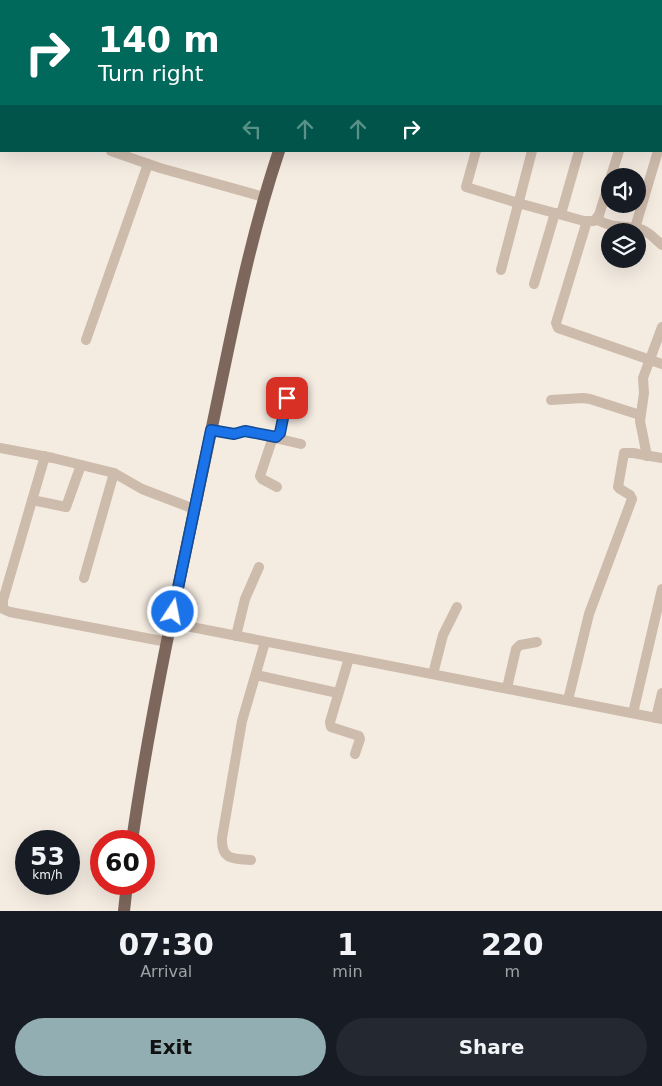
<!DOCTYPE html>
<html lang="en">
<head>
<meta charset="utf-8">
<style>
  :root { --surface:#171b24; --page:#242831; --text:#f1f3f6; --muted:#9ea1a6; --accent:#92aeb2 }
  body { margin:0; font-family:"DejaVu Sans",sans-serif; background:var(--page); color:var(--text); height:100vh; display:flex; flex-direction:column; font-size:19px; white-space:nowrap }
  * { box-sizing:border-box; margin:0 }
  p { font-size:16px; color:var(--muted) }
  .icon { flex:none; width:28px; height:28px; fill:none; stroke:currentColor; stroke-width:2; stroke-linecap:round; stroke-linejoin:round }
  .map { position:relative; height:911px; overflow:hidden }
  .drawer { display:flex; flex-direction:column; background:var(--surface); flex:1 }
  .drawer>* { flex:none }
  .hud { position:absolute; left:0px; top:0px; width:662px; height:152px; box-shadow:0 5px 20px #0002; background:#00695c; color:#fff; overflow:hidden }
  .fabs { position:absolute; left:601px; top:168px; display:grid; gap:10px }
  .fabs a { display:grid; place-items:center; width:45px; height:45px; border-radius:50%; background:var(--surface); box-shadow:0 5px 20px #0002; font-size:25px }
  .speed { position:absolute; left:15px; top:830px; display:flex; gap:10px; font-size:25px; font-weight:700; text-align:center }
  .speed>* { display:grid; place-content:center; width:65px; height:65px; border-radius:50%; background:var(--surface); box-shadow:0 5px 20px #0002; line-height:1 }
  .speed small { font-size:12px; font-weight:400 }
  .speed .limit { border:8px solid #d22; background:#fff; color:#111 }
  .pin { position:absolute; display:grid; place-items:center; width:42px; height:42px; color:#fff; margin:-21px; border-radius:10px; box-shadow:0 2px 8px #0006 }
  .me { position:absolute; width:55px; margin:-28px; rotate:11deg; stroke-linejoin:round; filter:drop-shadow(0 0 4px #0008) }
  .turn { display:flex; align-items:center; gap:18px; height:105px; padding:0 15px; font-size:22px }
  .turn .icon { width:65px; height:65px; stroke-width:2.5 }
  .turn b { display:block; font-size:35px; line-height:42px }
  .lanes { display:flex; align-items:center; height:48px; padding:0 15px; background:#0003; justify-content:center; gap:25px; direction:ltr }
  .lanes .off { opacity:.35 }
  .eta { display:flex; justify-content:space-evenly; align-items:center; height:85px; text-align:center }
  .eta b { font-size:30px; font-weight:600; line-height:35px }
  .cta { display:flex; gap:10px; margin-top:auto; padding:10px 15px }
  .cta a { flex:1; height:58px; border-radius:30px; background:var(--accent); color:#111; font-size:20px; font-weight:600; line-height:58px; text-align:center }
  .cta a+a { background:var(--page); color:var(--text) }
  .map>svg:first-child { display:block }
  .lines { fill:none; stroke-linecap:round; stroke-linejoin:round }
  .minor { stroke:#cdbbac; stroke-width:10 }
  .major { stroke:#7d675c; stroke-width:12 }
  .route-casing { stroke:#114b97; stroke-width:12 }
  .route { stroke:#1a73e8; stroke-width:9 }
</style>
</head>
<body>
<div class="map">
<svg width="662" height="911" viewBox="0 0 662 911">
  <rect width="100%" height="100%" fill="#f4ebe1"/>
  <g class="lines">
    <g class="minor">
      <path d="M 234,0 L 239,1"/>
      <path d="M 607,0 L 608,1"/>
      <path d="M 167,1 L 167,0"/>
      <path d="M 208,1 L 208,0"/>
      <path d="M 0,5 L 2,0"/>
      <path d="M 661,42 L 662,43"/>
      <path d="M 661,68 L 662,68"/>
      <path d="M 0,103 L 1,104"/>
      <path d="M 661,139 L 662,137"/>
      <path d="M 111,151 L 160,168 L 264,197"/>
      <path d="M 476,151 L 466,187 L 518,203 L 584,221 L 594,221 L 599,215 L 610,180"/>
      <path d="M 611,176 L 619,151"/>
      <path d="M 561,214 L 579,151"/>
      <path d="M 596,219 C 614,230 626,224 643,230 C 650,233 656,240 662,245"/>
      <path d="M 587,221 L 556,323 L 558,328 L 662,364"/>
      <path d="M 635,228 L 658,151"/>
      <path d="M 501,270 L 532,151"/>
      <path d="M 534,284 L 555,213"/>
      <path d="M 86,340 L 148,164"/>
      <path d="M 551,400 L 583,398 L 590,399 L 640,415"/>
      <path d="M 211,430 L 235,434 L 245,431 L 301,444"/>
      <path d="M 0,448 L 53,458 L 114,473 L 142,489 L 194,509"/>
      <path d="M 45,456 L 3,600 L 3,609 L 10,612 L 167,642"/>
      <path d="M 647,456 L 640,421 L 644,393 L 643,378 L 662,327"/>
      <path d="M 277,487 L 262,479 L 260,476 L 271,443 L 279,433 L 287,399"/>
      <path d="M 32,500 L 66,507 L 81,465"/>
      <path d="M 84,578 L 114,473"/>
      <path d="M 171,623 L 662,719"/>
      <path d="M 236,636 L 245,599 L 259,567"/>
      <path d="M 349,658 L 330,722 L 331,727 L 359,736 L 360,739 L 355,754"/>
      <path d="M 433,674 L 443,635 L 457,607"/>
      <path d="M 256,675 L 338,693"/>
      <path d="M 507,688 L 516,649 L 520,645 L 537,642"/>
      <path d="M 568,700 L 589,614 L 632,499 L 630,495 L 620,489 L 618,487 L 624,453 L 633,453 L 662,458"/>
      <path d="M 633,713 L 662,589"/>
      <path d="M 656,718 L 662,693"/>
      <path d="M 251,860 C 233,859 221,860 222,838 L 242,721 L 265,642"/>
    </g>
    <g class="major">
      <path d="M 326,1 L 326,0"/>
      <path d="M 132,841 C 151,707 181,574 209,441 C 230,343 247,246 279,151"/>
      <path d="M 124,911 L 127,884"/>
    </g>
  </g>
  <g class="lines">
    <defs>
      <path id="route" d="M 173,612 L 211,430 L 234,434 L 245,431 L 276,437 L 280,433 L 287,398"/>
    </defs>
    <use href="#route" class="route-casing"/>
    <use href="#route" class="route"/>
  </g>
</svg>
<div class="fabs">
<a><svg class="icon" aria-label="sound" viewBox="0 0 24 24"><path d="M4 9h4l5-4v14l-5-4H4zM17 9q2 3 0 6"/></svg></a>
<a><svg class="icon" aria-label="layers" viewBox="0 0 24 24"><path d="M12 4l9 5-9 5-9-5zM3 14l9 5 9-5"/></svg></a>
</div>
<div class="speed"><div>53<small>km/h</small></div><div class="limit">60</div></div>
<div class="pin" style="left:287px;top:398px;background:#d93025"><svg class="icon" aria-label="arrive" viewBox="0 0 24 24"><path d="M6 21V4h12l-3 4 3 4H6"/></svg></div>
<svg class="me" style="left:173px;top:612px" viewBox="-20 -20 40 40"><circle r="17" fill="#1a73e8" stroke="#fff" stroke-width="3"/><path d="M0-11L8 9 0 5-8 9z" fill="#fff"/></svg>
<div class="hud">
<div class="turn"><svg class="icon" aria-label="right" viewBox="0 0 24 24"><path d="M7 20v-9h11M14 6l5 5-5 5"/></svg><div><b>140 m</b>Turn right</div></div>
<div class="lanes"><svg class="icon off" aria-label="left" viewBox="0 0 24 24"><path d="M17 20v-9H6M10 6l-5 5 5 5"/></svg><svg class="icon off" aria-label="ahead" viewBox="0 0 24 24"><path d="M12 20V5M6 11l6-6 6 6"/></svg><svg class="icon off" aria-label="ahead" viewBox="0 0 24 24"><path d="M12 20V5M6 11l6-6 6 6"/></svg><svg class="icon" aria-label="right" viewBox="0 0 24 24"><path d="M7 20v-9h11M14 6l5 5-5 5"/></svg></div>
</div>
</div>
<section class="drawer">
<div class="eta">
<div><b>07:30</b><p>Arrival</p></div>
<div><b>1</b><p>min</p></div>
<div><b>220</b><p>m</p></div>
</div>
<div class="cta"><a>Exit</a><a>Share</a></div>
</section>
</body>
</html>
